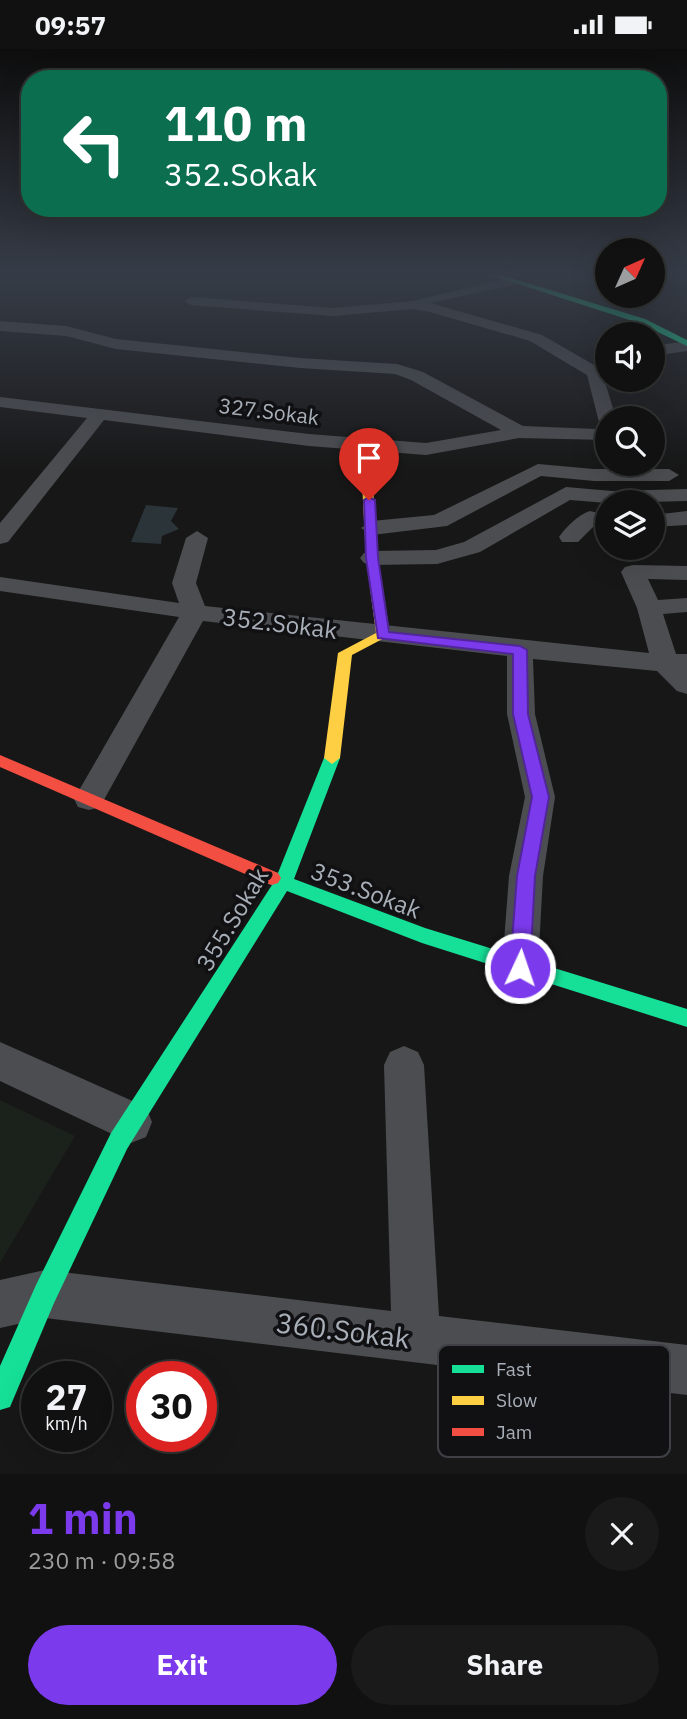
<!DOCTYPE html>
<html lang="en">
<head>
<meta charset="utf-8">
<style>
  :root { --surface:#111; --page:#1a1a1a; --text:#f1f3f6; --muted:#9c9d9f; --line:#303131; --accent:#7c3aed }
  body { margin:0; font-family:"IBM Plex Sans",sans-serif; background:var(--page); color:var(--text); height:100vh; display:flex; flex-direction:column; font-size:26px; white-space:nowrap }
  * { box-sizing:border-box; margin:0 }
  p { font-size:23px; color:var(--muted) }
  .icon { flex:none; width:38px; height:38px; fill:none; stroke:currentColor; stroke-width:2; stroke-linecap:round; stroke-linejoin:round }
  .map { position:relative; height:1425px; overflow:hidden }
  .panel { display:flex; flex-direction:column; background:var(--surface); flex:1 }
  .panel>* { flex:none }
  .guide { position:absolute; left:21px; top:21px; width:646px; height:147px; border-radius:28px; box-shadow:0 7px 28px #0002,0 0 0 2px var(--line); background:#0b6e4f; color:#fff; overflow:hidden }
  .needle { width:46px; rotate:45deg }
  .buttons { position:absolute; left:595px; top:189px; display:grid; gap:14px }
  .buttons a { display:grid; place-items:center; width:70px; height:70px; border-radius:50%; background:var(--surface); box-shadow:0 7px 28px #0002,0 0 0 2px var(--line); font-size:35px }
  .speed { position:absolute; left:21px; top:1312px; display:flex; gap:14px; font-size:35px; font-weight:700; text-align:center }
  .speed>* { display:grid; place-content:center; width:91px; height:91px; border-radius:50%; background:var(--surface); box-shadow:0 7px 28px #0002,0 0 0 2px var(--line); line-height:1 }
  .speed small { font-size:18px; font-weight:400 }
  .speed .limit { border:10px solid #d22; background:#fff; color:#111 }
  .pin { position:absolute; display:grid; place-items:center; width:60px; height:60px; color:#fff; margin:-72px -30px; border-radius:50% 50% 50% 0; rotate:-45deg; box-shadow:0 0 7px #0007 }
  .pin .icon { rotate:45deg }
  .me { position:absolute; width:77px; margin:-38px; rotate:3deg; stroke-linejoin:round; filter:drop-shadow(0 0 5px #0008) }
  .turn { display:flex; align-items:center; gap:24px; height:147px; padding:0 28px; font-size:32px }
  .turn .icon { width:91px; height:91px; stroke-width:2.5 }
  .turn b { display:block; font-size:49px; line-height:60px }
  .round { display:grid; place-items:center; flex:none; width:74px; height:74px; border-radius:37px; background:var(--page) }
  .overview { display:flex; align-items:center; justify-content:space-between; height:119px; padding:0 28px }
  h1 { font-size:42px; font-weight:700; line-height:52px; color:var(--accent) }
  .action { display:flex; gap:14px; margin-top:auto; padding:14px 28px }
  .action a { flex:1; height:80px; border-radius:42px; background:var(--accent); color:#fff; font-size:28px; font-weight:700; line-height:80px; text-align:center }
  .action a+a { background:var(--page); color:var(--text) }
  .status { display:flex; justify-content:space-between; align-items:center; height:49px; padding:0 35px; background:var(--surface); direction:ltr }
  .status svg { height:19px; fill:currentColor }
  .map>svg:first-child { display:block }
  .green { fill:#1b211b }
  .water { fill:#2a3439 }
  .lines { fill:none; stroke-linecap:round; stroke-linejoin:round }
  .street { fill:#4b4d50; fill-rule:evenodd }
  .fast { fill:#16e098; fill-rule:evenodd }
  .slow { fill:#ffcf43; fill-rule:evenodd }
  .jam { fill:#f24e42; fill-rule:evenodd }
  .route { fill:#7c3aed; stroke:#51269a; stroke-width:2 }
  .labels { text-anchor:middle; dominant-baseline:central; stroke-width:7; stroke-linejoin:round; paint-order:stroke }
  .far-street-label { font-size:21px; fill:#a8afb8; stroke:#111113 }
  .street-label { font-size:24px; fill:#a8afb8; stroke:#111113 }
  .near-street-label { font-size:28px; fill:#a8afb8; stroke:#111113 }
  .key { fill:#111113; stroke:#3e4045; stroke-width:2 }
  .key-label { font-size:19px; fill:#a8afb8 }
</style>
</head>
<body>
<div class="status"><b>09:57</b><svg viewBox="0 0 49 12"><path d="M0 12V9h3v3zM5 12V6h3v6zM10 12V3h3v9zM15 12V0h3v12zM26 1h20v11H26zM47 4h2v5h-2z"/></svg></div>
<div class="map">
<svg width="687" height="1425" viewBox="0 0 687 1425">
  <rect width="100%" height="100%" fill="#171717"/>
  <path class="green" d="M 0,1051 L 75,1087 L 0,1214 Z"/>
  <path class="water" d="M 146,456 L 178,459 L 171,472 L 179,480 L 162,487 L 161,495 L 131,493 Z"/>
  <g class="lines">
    <g class="street">
      <path d="M 512,228 L 519,232 L 517,235 L 430,254 L 542,286 L 601,320 L 616,369 L 607,369 L 607,391 L 519,389 L 426,406 L 309,397 L 104,371 L 8,493 L 0,495 L 0,474 L 87,369 L 0,358 L 0,348 L 309,385 L 426,394 L 501,381 L 411,331 L 395,325 L 300,319 L 116,300 L 66,287 L 0,282 L 0,272 L 66,277 L 116,290 L 300,309 L 397,315 L 423,323 L 523,377 L 596,380 L 599,373 L 587,326 L 530,292 L 430,263 L 412,260 L 333,267 L 191,256 L 184,252 L 191,248 L 333,259 L 413,252 Z"/>
      <path d="M 687,292 L 687,302 L 653,307 L 653,297 Z"/>
      <path d="M 538,415 L 594,420 L 669,420 L 679,426 L 669,432 L 594,432 L 541,427 L 447,477 L 372,486 L 361,479 L 372,472 L 434,466 Z"/>
      <path d="M 566,438 L 612,442 L 687,440 L 687,452 L 607,454 L 570,451 L 480,503 L 437,515 L 372,516 L 364,514 L 360,509 L 364,504 L 372,502 L 436,501 L 464,493 Z"/>
      <path d="M 590,462 L 607,466 L 607,478 L 595,476 L 578,493 L 562,493 L 559,488 C 566,478 578,466 590,462 Z"/>
      <path d="M 687,462 L 687,476 L 653,478 L 653,466 Z"/>
      <path d="M 197,482 L 208,489 L 196,534 L 205,557 L 649,604 L 637,559 L 621,523 L 625,518 L 633,516 L 687,517 L 687,531 L 648,530 L 658,551 L 687,549 L 687,563 L 663,565 L 676,605 L 687,605 L 687,645 L 677,642 L 657,622 L 533,610 L 535,665 L 555,748 L 543,827 L 538,919 L 533,930 L 520,935 L 507,930 L 502,919 L 509,827 L 525,748 L 507,665 L 507,607 L 203,572 L 100,758 L 89,761 L 78,758 L 74,750 L 179,568 L 0,542 L 0,528 L 179,554 L 172,534 L 186,489 Z"/>
      <path d="M 0,993 L 146,1058 L 152,1073 L 146,1088 L 131,1094 L 0,1032 Z"/>
      <path d="M 404,997 L 418,1003 L 424,1016 L 439,1267 L 687,1296 L 687,1346 L 45,1269 L 0,1279 L 0,1231 L 45,1221 L 391,1262 L 384,1016 L 390,1003 Z"/>
    </g>
    <g class="fast">
      <path d="M 487,225 L 498,225 L 645,270 L 687,291 L 687,297 L 639,274 Z"/>
      <path d="M 332,703 L 340,709 L 294,830 L 425,879 L 687,960 L 687,978 L 422,894 L 287,842 L 127,1100 L 54,1254 L 10,1358 L 0,1361 L 0,1317 L 36,1236 L 111,1084 L 272,836 L 266,834 L 263,829 L 266,824 L 272,822 L 278,824 L 324,709 Z"/>
    </g>
    <path class="slow" d="M 365,393 L 370,396 L 378,509 L 390,586 L 352,606 L 340,709 L 332,715 L 324,709 L 338,604 L 376,584 L 366,509 L 360,396 Z"/>
    <path class="jam" d="M 0,706 L 278,824 L 281,829 L 278,834 L 272,836 L 266,834 L 0,718 Z"/>
  </g>
  <linearGradient id="sky" x2="0" y2="1"><stop stop-color="#0d0d0d"/><stop offset="0.53" stop-color="#363c47"/><stop offset="1" stop-color="#363c47" stop-opacity="0"/></linearGradient>
  <rect width="687" height="425" fill="url(#sky)"/>
  <path class="route" d="M 369,448 L 375,451 L 378,509 L 389,583 L 520,597 L 527,601 L 528,665 L 549,748 L 535,827 L 530,919 L 527,925 L 520,927 L 513,925 L 510,919 L 517,827 L 532,748 L 513,665 L 513,605 L 378,589 L 366,509 L 364,451 Z"/>
  <g class="labels">
    <g class="far-street-label">
      <text transform="translate(269 362) rotate(7)">327.Sokak</text>
    </g>
    <g class="street-label">
      <text transform="translate(280 574) rotate(7)">352.Sokak</text>
      <text transform="translate(366 841) rotate(21)">353.Sokak</text>
      <text transform="translate(232 870) rotate(-59)">355.Sokak</text>
    </g>
    <g class="near-street-label">
      <text transform="translate(343 1281) rotate(7)">360.Sokak</text>
    </g>
  </g>
  <rect x="438" y="1296" width="232" height="112" rx="10" class="key"/>
  <rect x="452" y="1316" width="32" height="8" fill="#16e098"/>
  <rect x="452" y="1347" width="32" height="9" fill="#ffcf43"/>
  <rect x="452" y="1379" width="32" height="8" fill="#f24e42"/>
  <g class="key-label">
    <text x="496" y="1327">Fast</text>
    <text x="496" y="1358">Slow</text>
    <text x="496" y="1390">Jam</text>
  </g>
</svg>
<div class="buttons">
<a><svg class="needle" viewBox="-14 -14 28 28"><path d="M0-13l5 13h-10z" fill="#e53935"/><path d="M0 13l5-13h-10z" fill="#9c9d9f"/></svg></a>
<a><svg class="icon" aria-label="sound" viewBox="0 0 24 24"><path d="M4 9h4l5-4v14l-5-4H4zM17 9q2 3 0 6"/></svg></a>
<a><svg class="icon" aria-label="search" viewBox="0 0 24 24"><circle cx="10" cy="10" r="6"/><path d="M15 15l6 6"/></svg></a>
<a><svg class="icon" aria-label="layers" viewBox="0 0 24 24"><path d="M12 4l9 5-9 5-9-5zM3 14l9 5 9-5"/></svg></a>
</div>
<div class="speed"><div>27<small>km/h</small></div><div class="limit">30</div></div>
<div class="pin" style="left:369px;top:451px;background:#d93025"><svg class="icon" aria-label="arrive" viewBox="0 0 24 24"><path d="M6 21V4h12l-3 4 3 4H6"/></svg></div>
<svg class="me" style="left:520px;top:919px" viewBox="-20 -20 40 40"><circle r="17" fill="#7c3aed" stroke="#fff" stroke-width="3"/><path d="M0-11L8 9 0 5-8 9z" fill="#fff"/></svg>
<div class="guide">
<div class="turn"><svg class="icon" aria-label="left" viewBox="0 0 24 24"><path d="M17 20v-9H6M10 6l-5 5 5 5"/></svg><div><b>110 m</b>352.Sokak</div></div>
</div>
</div>
<section class="panel">
<div class="overview"><div><h1>1 min</h1><p>230 m · 09:58</p></div><a class="round"><svg class="icon" aria-label="close" viewBox="0 0 24 24"><path d="M6 6l12 12M18 6L6 18"/></svg></a></div>
<div class="action"><a>Exit</a><a>Share</a></div>
</section>
</body>
</html>
